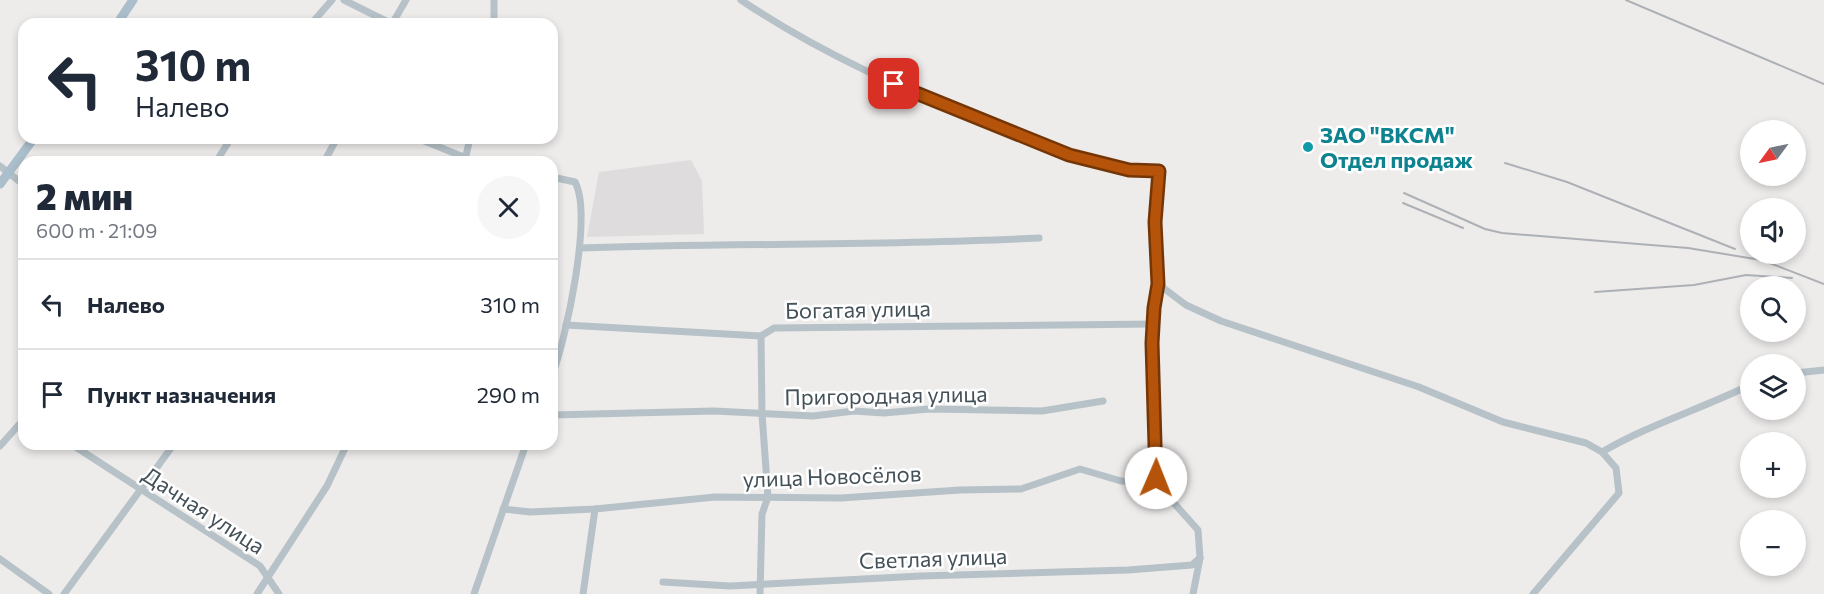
<!DOCTYPE html>
<html lang="ru">
<head>
<meta charset="utf-8">
<style>
  :root { --surface:#fff; --page:#f6f6f7; --text:#1f2937; --muted:#747a83; --line:#e0e1e3 }
  body { margin:0; font-family:Commissioner,sans-serif; background:var(--page); color:var(--text); height:100vh; display:flex; flex-direction:column; font-size:22px; white-space:nowrap }
  * { box-sizing:border-box; margin:0 }
  p { font-size:20px; color:var(--muted) }
  .icon { flex:none; width:33px; height:33px; fill:none; stroke:currentColor; stroke-width:2; stroke-linecap:round; stroke-linejoin:round }
  .map { position:relative; flex:1; overflow:hidden }
  .sheet { position:absolute; left:18px; top:156px; width:540px; height:294px; display:flex; flex-direction:column; background:var(--surface); border-radius:18px; box-shadow:0 3px 9px #0003 }
  .sheet>* { flex:none }
  .hud { position:absolute; left:18px; top:18px; width:540px; height:126px; border-radius:18px; box-shadow:0 3px 9px #0003; background:#fff; color:var(--text); overflow:hidden }
  .needle { width:39px; rotate:237deg }
  .tools { position:absolute; left:1740px; top:120px; display:grid; gap:12px }
  .tools a { display:grid; place-items:center; width:66px; height:66px; border-radius:50%; background:var(--surface); box-shadow:0 3px 9px #0003; font-size:30px }
  .pin { position:absolute; display:grid; place-items:center; width:51px; height:51px; color:#fff; margin:-26px; border-radius:12px; box-shadow:0 3px 9px #0006 }
  .me { position:absolute; width:66px; margin:-33px; rotate:1deg; stroke-linejoin:round; filter:drop-shadow(0 0 4px #0008) }
  .turn { display:flex; align-items:center; gap:21px; height:126px; padding:0 18px; font-size:27px }
  .turn .icon { width:78px; height:78px; stroke-width:2.5 }
  .turn b { display:block; font-size:42px; line-height:51px }
  .round { display:grid; place-items:center; flex:none; width:63px; height:63px; border-radius:32px; background:var(--page) }
  .headline { display:flex; align-items:center; justify-content:space-between; height:102px; padding:0 18px }
  h1 { font-size:36px; font-weight:800; line-height:45px }
  ul { padding:0; list-style:none }
  li { display:flex; align-items:center; gap:18px; height:90px; padding:0 18px; border-top:2px solid var(--line) }
  li div { flex:1 }
  li b { display:block; font-size:22px }
  li em { font-style:normal }
  .map>svg:first-child { display:block }
  .education { fill:#dfdcdd }
  .lines { fill:none; stroke-linecap:round; stroke-linejoin:round }
  .minor { stroke:#b6c2c8; stroke-width:7 }
  .major { stroke:#aabecb; stroke-width:9 }
  .rail { stroke:#adb1b6; stroke-width:2 }
  .route-casing { stroke:#753606; stroke-width:15 }
  .route { stroke:#b45309; stroke-width:10 }
  .culture-dot { fill:#0f9aa8; stroke:#fff; stroke-width:2 }
  .labels { text-anchor:middle; dominant-baseline:central; stroke-width:5; stroke-linejoin:round; paint-order:stroke }
  .culture-label { font-size:22px; font-weight:bold; fill:#0d838f; stroke:#fff; text-anchor:start }
  .street-label { font-size:22px; fill:#445158; stroke:#fff }
</style>
</head>
<body>
<div class="map">
<svg width="1824" height="594" viewBox="0 0 1824 594">
  <rect width="100%" height="100%" fill="#eeebeb"/>
  <path class="education" d="M 691,160 L 702,181 L 704,234 L 587,237 L 599,172 Z"/>
  <g class="lines">
    <g class="minor">
      <path d="M 344,0 L 392,24"/>
      <path d="M 741,0 C 821,54 904,90 994,125 C 1048,147 1100,170 1159,171 L 1155,222 L 1158,284 L 1154,307 L 1152,343 L 1157,446 L 1155,470 L 1164,492 L 1198,530 L 1200,558 L 1193,594"/>
      <path d="M 311,24 L 332,0"/>
      <path d="M 392,24 L 406,0"/>
      <path d="M 494,24 L 494,0"/>
      <path d="M 417,138 L 476,162"/>
      <path d="M 465,160 L 470,138"/>
      <path d="M 216,162 L 231,138"/>
      <path d="M 324,162 L 337,138"/>
      <path d="M 0,166 L 24,185"/>
      <path d="M 552,177 L 575,182 C 593,215 566,339 552,376"/>
      <path d="M 580,248 C 733,243 886,246 1039,238"/>
      <path d="M 1158,284 L 1186,305 L 1221,321 L 1419,387 L 1503,422 L 1586,443 L 1602,452 C 1650,424 1701,409 1750,385"/>
      <path d="M 566,325 L 761,336 L 774,328 L 1153,324"/>
      <path d="M 1796,373 L 1824,370"/>
      <path d="M 552,415 L 714,411 L 813,416 L 854,411 L 884,413 L 929,409 L 1042,411 L 1103,401"/>
      <path d="M 71,444 L 260,566 L 279,594"/>
      <path d="M 0,446 L 24,419"/>
      <path d="M 503,509 L 530,512 L 595,509 L 715,497 L 841,498 L 960,490 L 1021,489 L 1080,469 L 1121,481 L 1147,482 L 1157,478"/>
      <path d="M 0,559 L 49,594"/>
      <path d="M 663,582 L 730,586 L 921,576 L 1128,570 L 1192,565 L 1200,558"/>
      <path d="M 64,594 L 174,444"/>
      <path d="M 257,594 L 327,486 L 347,444"/>
      <path d="M 474,594 L 526,444"/>
      <path d="M 583,594 L 595,509"/>
      <path d="M 760,594 L 762,514 L 768,497 L 762,414 L 761,336"/>
      <path d="M 1533,594 L 1619,493 L 1616,468 L 1602,452"/>
    </g>
    <g class="major">
      <path d="M 117,24 L 133,0"/>
      <path d="M 0,184 L 34,138"/>
    </g>
    <g class="rail">
      <path d="M 1626,0 L 1824,84"/>
      <path d="M 1505,163 L 1567,182 L 1735,249"/>
      <path d="M 1404,193 L 1485,229 L 1502,233 L 1688,248 L 1761,260"/>
      <path d="M 1403,203 L 1463,228"/>
      <path d="M 1754,257 L 1824,284"/>
      <path d="M 1595,292 L 1694,285 L 1746,275 L 1792,278"/>
    </g>
  </g>
  <g class="lines">
    <defs>
      <path id="route" d="M 894,84 L 1069,155 L 1129,170 L 1159,171 L 1155,222 L 1158,284 L 1154,308 L 1152,343 L 1156,478"/>
    </defs>
    <use href="#route" class="route-casing"/>
    <use href="#route" class="route"/>
  </g>
  <circle class="culture-dot" cx="1308" cy="147" r="6"/>
  <g class="labels">
    <g class="culture-label">
      <text x="1320" y="134">ЗАО "ВКСМ"<tspan x="1320" dy="25">Отдел продаж</tspan></text>
    </g>
    <g class="street-label">
      <text transform="translate(858 309) rotate(-1)">Богатая улица</text>
      <text transform="translate(886 395) rotate(-1)">Пригородная улица</text>
      <text transform="translate(832 476) rotate(-2)">улица Новосёлов</text>
      <text transform="translate(204 510) rotate(33)">Дачная улица</text>
      <text transform="translate(933 558) rotate(-2)">Светлая улица</text>
    </g>
  </g>
</svg>
<div class="tools">
<a><svg class="needle" viewBox="-14 -14 28 28"><path d="M0-13l5 13h-10z" fill="#e53935"/><path d="M0 13l5-13h-10z" fill="#747a83"/></svg></a>
<a><svg class="icon" aria-label="sound" viewBox="0 0 24 24"><path d="M4 9h4l5-4v14l-5-4H4zM17 9q2 3 0 6"/></svg></a>
<a><svg class="icon" aria-label="search" viewBox="0 0 24 24"><circle cx="10" cy="10" r="6"/><path d="M15 15l6 6"/></svg></a>
<a><svg class="icon" aria-label="layers" viewBox="0 0 24 24"><path d="M12 4l9 5-9 5-9-5zM3 14l9 5 9-5"/></svg></a>
<a>+</a>
<a>−</a>
</div>
<div class="pin" style="left:894px;top:84px;background:#d93025"><svg class="icon" aria-label="arrive" viewBox="0 0 24 24"><path d="M6 21V4h12l-3 4 3 4H6"/></svg></div>
<svg class="me" style="left:1156px;top:478px" viewBox="-20 -20 40 40"><circle r="19" fill="#fff"/><path d="M0-13L10 11 0 6-10 11z" fill="#b45309"/></svg>
<div class="hud">
<div class="turn"><svg class="icon" aria-label="left" viewBox="0 0 24 24"><path d="M17 20v-9H6M10 6l-5 5 5 5"/></svg><div><b>310 m</b>Налево</div></div>
</div>
<section class="sheet">
<div class="headline"><div><h1>2 мин</h1><p>600 m · 21:09</p></div><a class="round"><svg class="icon" aria-label="close" viewBox="0 0 24 24"><path d="M6 6l12 12M18 6L6 18"/></svg></a></div>
<ul>
<li><svg class="icon" aria-label="left" viewBox="0 0 24 24"><path d="M17 20v-9H6M10 6l-5 5 5 5"/></svg><div><b>Налево</b></div><em>310 m</em></li>
<li><svg class="icon" aria-label="arrive" viewBox="0 0 24 24"><path d="M6 21V4h12l-3 4 3 4H6"/></svg><div><b>Пункт назначения</b></div><em>290 m</em></li>
</ul>
</section>
</div>
</body>
</html>
